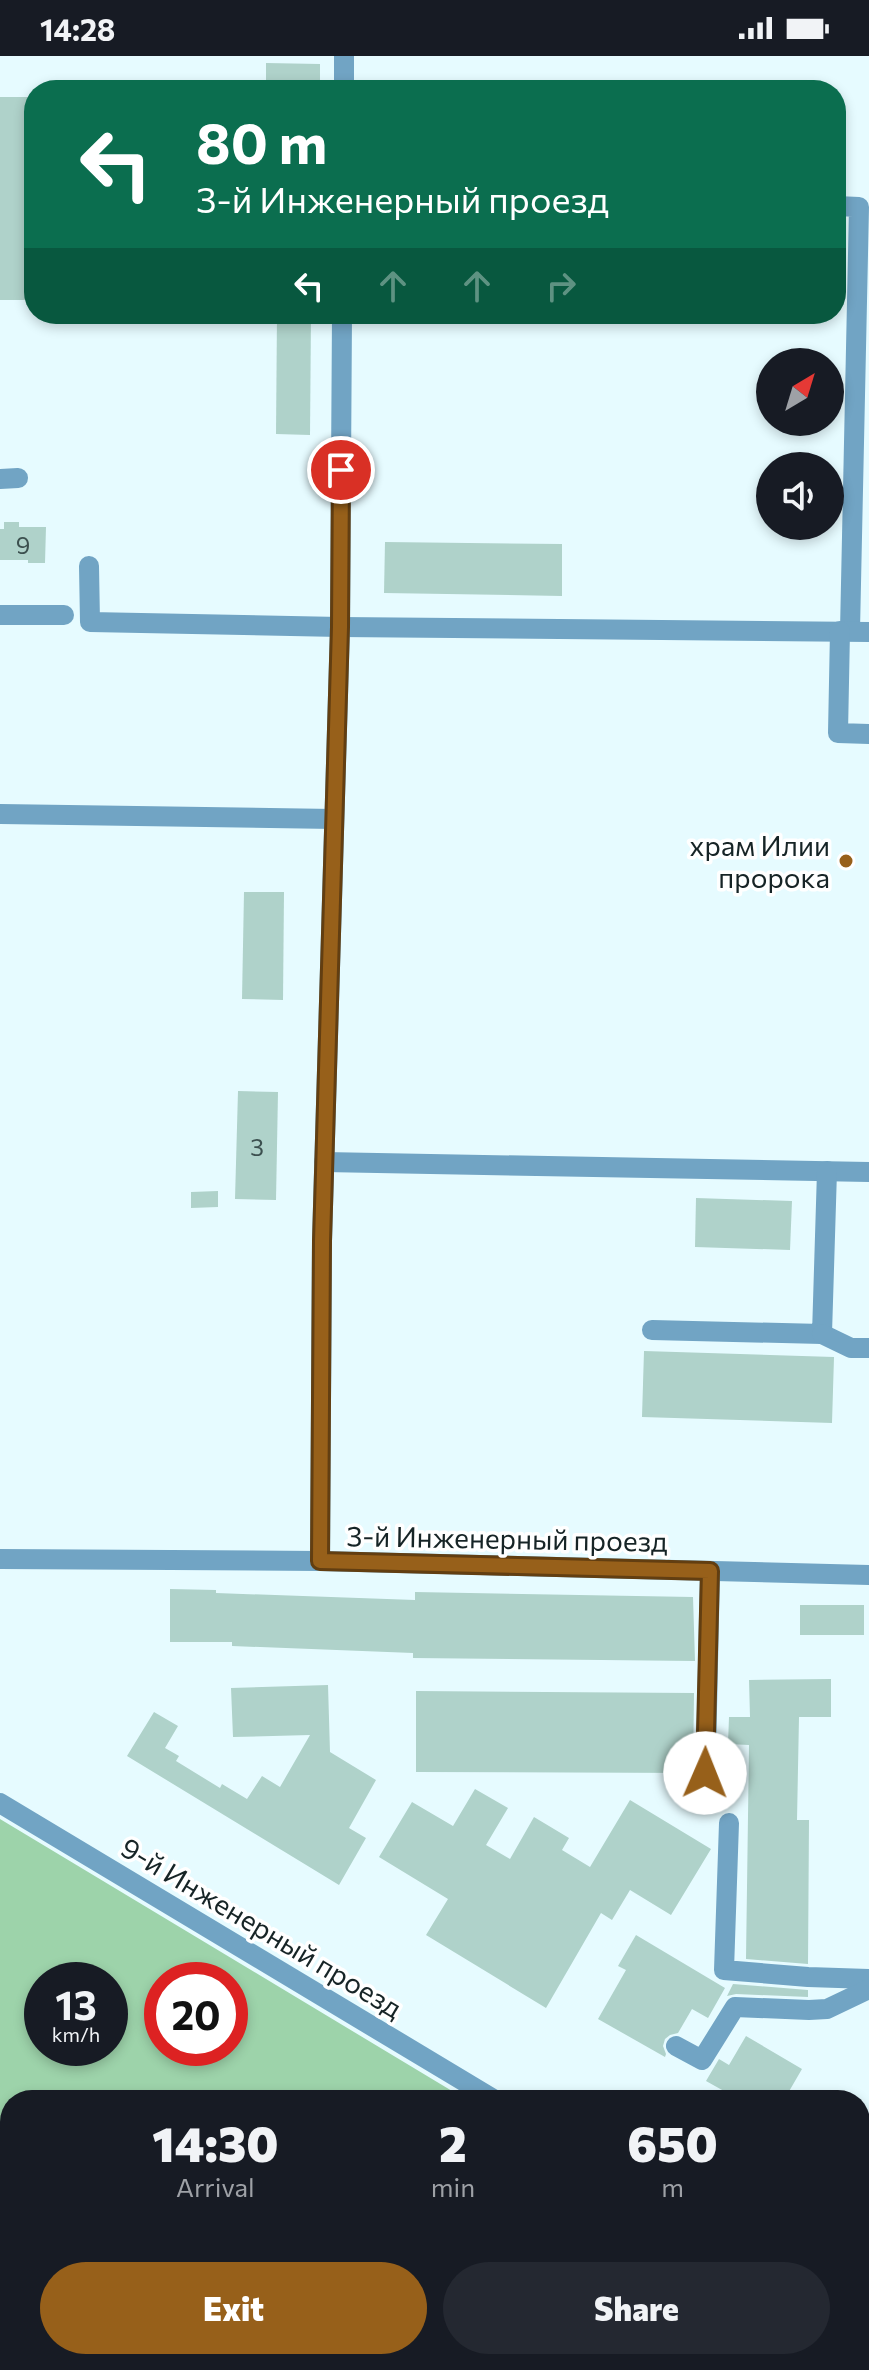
<!DOCTYPE html>
<html lang="en">
<head>
<meta charset="utf-8">
<style>
  :root { --surface:#171b24; --page:#242831; --text:#f1f3f6; --muted:#9ea1a6; --accent:#97601a }
  body { margin:0; font-family:Commissioner,sans-serif; background:var(--page); color:var(--text); height:100vh; display:flex; flex-direction:column; font-size:30px; white-space:nowrap }
  * { box-sizing:border-box; margin:0 }
  p { font-size:26px; color:var(--muted) }
  .icon { flex:none; width:44px; height:44px; fill:none; stroke:currentColor; stroke-width:2; stroke-linecap:round; stroke-linejoin:round }
  .map { position:relative; flex:1; overflow:hidden }
  .panel { position:absolute; left:0px; top:2034px; width:870px; height:280px; display:flex; flex-direction:column; background:var(--surface); border-radius:32px 32px 0 0; box-shadow:0 4px 12px #0003 }
  .panel>* { flex:none }
  .top-card { position:absolute; left:24px; top:24px; width:822px; height:244px; border-radius:32px; box-shadow:0 4px 12px #0003; background:#0b6e4f; color:#fff; overflow:hidden }
  .needle { width:52px; rotate:38deg }
  .fabs { position:absolute; left:756px; top:292px; display:grid; gap:16px }
  .fabs a { display:grid; place-items:center; width:88px; height:88px; border-radius:50%; background:var(--surface); box-shadow:0 4px 12px #0003; font-size:40px }
  .speed { position:absolute; left:24px; top:1906px; display:flex; gap:16px; font-size:40px; font-weight:700; text-align:center }
  .speed>* { display:grid; place-content:center; width:104px; height:104px; border-radius:50%; background:var(--surface); box-shadow:0 4px 12px #0003; line-height:1 }
  .speed small { font-size:20px; font-weight:400 }
  .speed .limit { border:12px solid #d22; background:#fff; color:#111 }
  .pin { position:absolute; display:grid; place-items:center; width:68px; height:68px; color:#fff; margin:-34px; border:4px solid #fff; border-radius:50%; box-shadow:0 2px 8px #0007 }
  .me { position:absolute; width:88px; margin:-44px; rotate:1deg; stroke-linejoin:round; filter:drop-shadow(0 0 6px #0008) }
  .turn { display:flex; align-items:center; gap:28px; height:168px; padding:0 40px; font-size:36px }
  .turn .icon { width:104px; height:104px; stroke-width:2.5 }
  .turn b { display:block; font-size:56px; line-height:68px }
  .lanes { display:flex; align-items:center; height:76px; padding:0 40px; background:#0003; justify-content:center; gap:40px; direction:ltr }
  .lanes .off { opacity:.35 }
  .eta { display:flex; justify-content:space-evenly; align-items:center; height:136px; text-align:center }
  .eta b { font-size:48px; font-weight:800; line-height:56px }
  .cta { display:flex; gap:16px; margin-top:auto; padding:16px 40px }
  .cta a { flex:1; height:92px; border-radius:48px; background:var(--accent); color:#fff; font-size:32px; font-weight:800; line-height:92px; text-align:center }
  .cta a+a { background:var(--page); color:var(--text) }
  .status { display:flex; justify-content:space-between; align-items:center; height:56px; padding:0 40px; background:var(--surface); direction:ltr }
  .status svg { height:22px; fill:currentColor }
  .map>svg:first-child { display:block }
  .green { fill:#9dd3aa; fill-rule:evenodd }
  .building { fill:#afd2ca }
  .lines { fill:none; stroke-linecap:round; stroke-linejoin:round }
  .minor { stroke:#71a4c4; stroke-width:20 }
  .major { stroke:#1f5b7c; stroke-width:20 }
  .route-casing { stroke:#623e11; stroke-width:20 }
  .route { stroke:#97601a; stroke-width:14 }
  .poi-dot { fill:#97601a; stroke:#fff; stroke-width:3 }
  .labels { text-anchor:middle; dominant-baseline:central; stroke-width:7; stroke-linejoin:round; paint-order:stroke }
  .number-label { font-size:24px; fill:#3c504f }
  .poi-label { font-size:28px; fill:#162426; stroke:#fff; text-anchor:end }
  .street-label { font-size:28px; fill:#162426; stroke:#fff }
</style>
</head>
<body>
<div class="status"><b>14:28</b><svg viewBox="0 0 49 12"><path d="M0 12V9h3v3zM5 12V6h3v6zM10 12V3h3v9zM15 12V0h3v12zM26 1h20v11H26zM47 4h2v5h-2z"/></svg></div>
<div class="map">
<svg width="869" height="2314" viewBox="0 0 869 2314">
  <rect width="100%" height="100%" fill="#e6fbff"/>
  <g class="green">
    <path d="M 0,1763 L 467,2044 L 10,2044 L 10,2252 L 0,2246 ZM 42,1924 L 110,1924 L 110,1992 L 42,1992 ZM 162,1924 L 230,1924 L 230,1992 L 162,1992 Z"/>
    <path d="M 96,2304 L 846,2304 L 845,2314 L 113,2314 Z"/>
  </g>
  <g class="building">
    <path d="M 266,7 L 320,8 L 320,29 L 285,28 L 285,34 L 266,34 Z"/>
    <rect x="0" y="41" width="34" height="203"/>
    <path d="M 277,258 L 311,258 L 310,379 L 276,378 Z"/>
    <path d="M 4,466 L 19,466 L 19,471 L 46,471 L 45,507 L 28,507 L 28,504 L 0,504 L 0,473 L 4,473 Z"/>
    <path d="M 385,486 L 562,488 L 562,540 L 384,537 Z"/>
    <path d="M 244,836 L 284,836 L 283,944 L 242,943 Z"/>
    <path d="M 238,1035 L 278,1036 L 276,1144 L 235,1143 Z"/>
    <path d="M 218,1135 L 218,1151 L 191,1152 L 191,1136 Z"/>
    <path d="M 696,1142 L 792,1145 L 790,1194 L 695,1191 Z"/>
    <path d="M 644,1295 L 834,1301 L 832,1367 L 642,1361 Z"/>
    <path d="M 170,1533 L 216,1534 L 216,1537 L 415,1544 L 415,1536 L 693,1541 L 695,1605 L 413,1602 L 413,1597 L 232,1590 L 232,1586 L 170,1586 Z"/>
    <rect x="800" y="1549" width="64" height="30"/>
    <path d="M 831,1623 L 831,1661 L 799,1661 L 797,1764 L 809,1764 L 808,1908 L 746,1903 L 749,1689 L 728,1688 L 729,1661 L 750,1661 L 749,1624 Z"/>
    <path d="M 328,1629 L 330,1696 L 376,1724 L 349,1772 L 366,1782 L 339,1829 L 127,1700 L 154,1656 L 178,1670 L 165,1692 L 179,1700 L 176,1705 L 220,1732 L 222,1728 L 247,1743 L 262,1720 L 280,1731 L 310,1679 L 233,1681 L 231,1632 Z"/>
    <path d="M 416,1635 L 694,1637 L 693,1717 L 416,1716 Z"/>
    <path d="M 475,1733 L 508,1752 L 486,1789 L 510,1803 L 534,1761 L 569,1782 L 562,1794 L 590,1811 L 630,1744 L 711,1793 L 671,1859 L 630,1834 L 612,1864 L 601,1857 L 546,1952 L 426,1879 L 448,1843 L 379,1801 L 412,1746 L 453,1770 Z"/>
    <path d="M 636,1879 L 725,1932 L 708,1962 L 692,1953 L 678,1977 L 670,1979 L 665,1983 L 663,1990 L 666,1998 L 665,2001 L 598,1963 L 626,1914 L 618,1910 Z"/>
    <path d="M 733,1928 L 808,1934 L 808,1941 L 736,1938 L 727,1940 Z"/>
    <path d="M 746,1980 L 802,2013 L 784,2044 L 740,2044 L 706,2025 L 719,2003 L 729,2009 Z"/>
  </g>
  <g class="lines">
    <g class="minor">
      <path d="M 344,34 L 344,0"/>
      <path d="M 836,150 L 859,151 L 850,575"/>
      <path d="M 0,423 L 18,422"/>
      <path d="M 89,510 L 90,566 L 340,571 L 869,576"/>
      <path d="M 0,559 L 64,559"/>
      <path d="M 840,575 L 838,677 L 869,678"/>
      <path d="M 0,758 L 334,763"/>
      <path d="M 324,1106 L 869,1116"/>
      <path d="M 652,1274 L 822,1278 L 827,1115"/>
      <path d="M 822,1278 L 851,1292 L 869,1292"/>
      <path d="M 0,1503 L 320,1505 L 869,1519"/>
      <path d="M 320,1505 L 322,1185 L 340,571 L 342,258"/>
      <path d="M 705,1746 L 710,1515"/>
      <path d="M 0,1747 L 495,2044"/>
      <path d="M 729,1767 L 724,1914 L 808,1921 L 869,1923"/>
      <path d="M 676,1990 L 702,2004 L 735,1951 L 809,1954 L 827,1953 L 869,1933"/>
      <path d="M 860,2263 L 869,2268"/>
      <path d="M 861,2314 L 869,2293"/>
    </g>
    <g class="major">
      <path d="M 0,2270 L 10,2276"/>
      <path d="M 58,2304 L 75,2314"/>
    </g>
  </g>
  <g class="lines">
    <defs>
      <path id="route" d="M 341,414 L 340,571 L 322,1185 L 320,1505 L 710,1515 L 705,1717"/>
    </defs>
    <use href="#route" class="route-casing"/>
    <use href="#route" class="route"/>
  </g>
  <circle class="poi-dot" cx="846" cy="805" r="8"/>
  <g class="labels">
    <g class="number-label">
      <text x="23" y="488">9</text>
      <text x="257" y="1090">3</text>
    </g>
    <g class="poi-label">
      <text x="830" y="789">храм Илии<tspan x="830" dy="32">пророка</tspan></text>
    </g>
    <g class="street-label">
      <text transform="translate(507 1482) rotate(1)">3-й Инженерный проезд</text>
      <text transform="translate(262 1871) rotate(31)">9-й Инженерный проезд</text>
    </g>
  </g>
</svg>
<div class="fabs">
<a><svg class="needle" viewBox="-14 -14 28 28"><path d="M0-13l5 13h-10z" fill="#e53935"/><path d="M0 13l5-13h-10z" fill="#9ea1a6"/></svg></a>
<a><svg class="icon" aria-label="sound" viewBox="0 0 24 24"><path d="M4 9h4l5-4v14l-5-4H4zM17 9q2 3 0 6"/></svg></a>
</div>
<div class="speed"><div>13<small>km/h</small></div><div class="limit">20</div></div>
<div class="pin" style="left:341px;top:414px;background:#d93025"><svg class="icon" aria-label="arrive" viewBox="0 0 24 24"><path d="M6 21V4h12l-3 4 3 4H6"/></svg></div>
<svg class="me" style="left:705px;top:1717px" viewBox="-20 -20 40 40"><circle r="19" fill="#fff"/><path d="M0-13L10 11 0 6-10 11z" fill="#97601a"/></svg>
<div class="top-card">
<div class="turn"><svg class="icon" aria-label="left" viewBox="0 0 24 24"><path d="M17 20v-9H6M10 6l-5 5 5 5"/></svg><div><b>80 m</b>3-й Инженерный проезд</div></div>
<div class="lanes"><svg class="icon" aria-label="left" viewBox="0 0 24 24"><path d="M17 20v-9H6M10 6l-5 5 5 5"/></svg><svg class="icon off" aria-label="ahead" viewBox="0 0 24 24"><path d="M12 20V5M6 11l6-6 6 6"/></svg><svg class="icon off" aria-label="ahead" viewBox="0 0 24 24"><path d="M12 20V5M6 11l6-6 6 6"/></svg><svg class="icon off" aria-label="right" viewBox="0 0 24 24"><path d="M7 20v-9h11M14 6l5 5-5 5"/></svg></div>
</div>
<section class="panel">
<div class="eta">
<div><b>14:30</b><p>Arrival</p></div>
<div><b>2</b><p>min</p></div>
<div><b>650</b><p>m</p></div>
</div>
<div class="cta"><a>Exit</a><a>Share</a></div>
</section>
</div>
</body>
</html>
